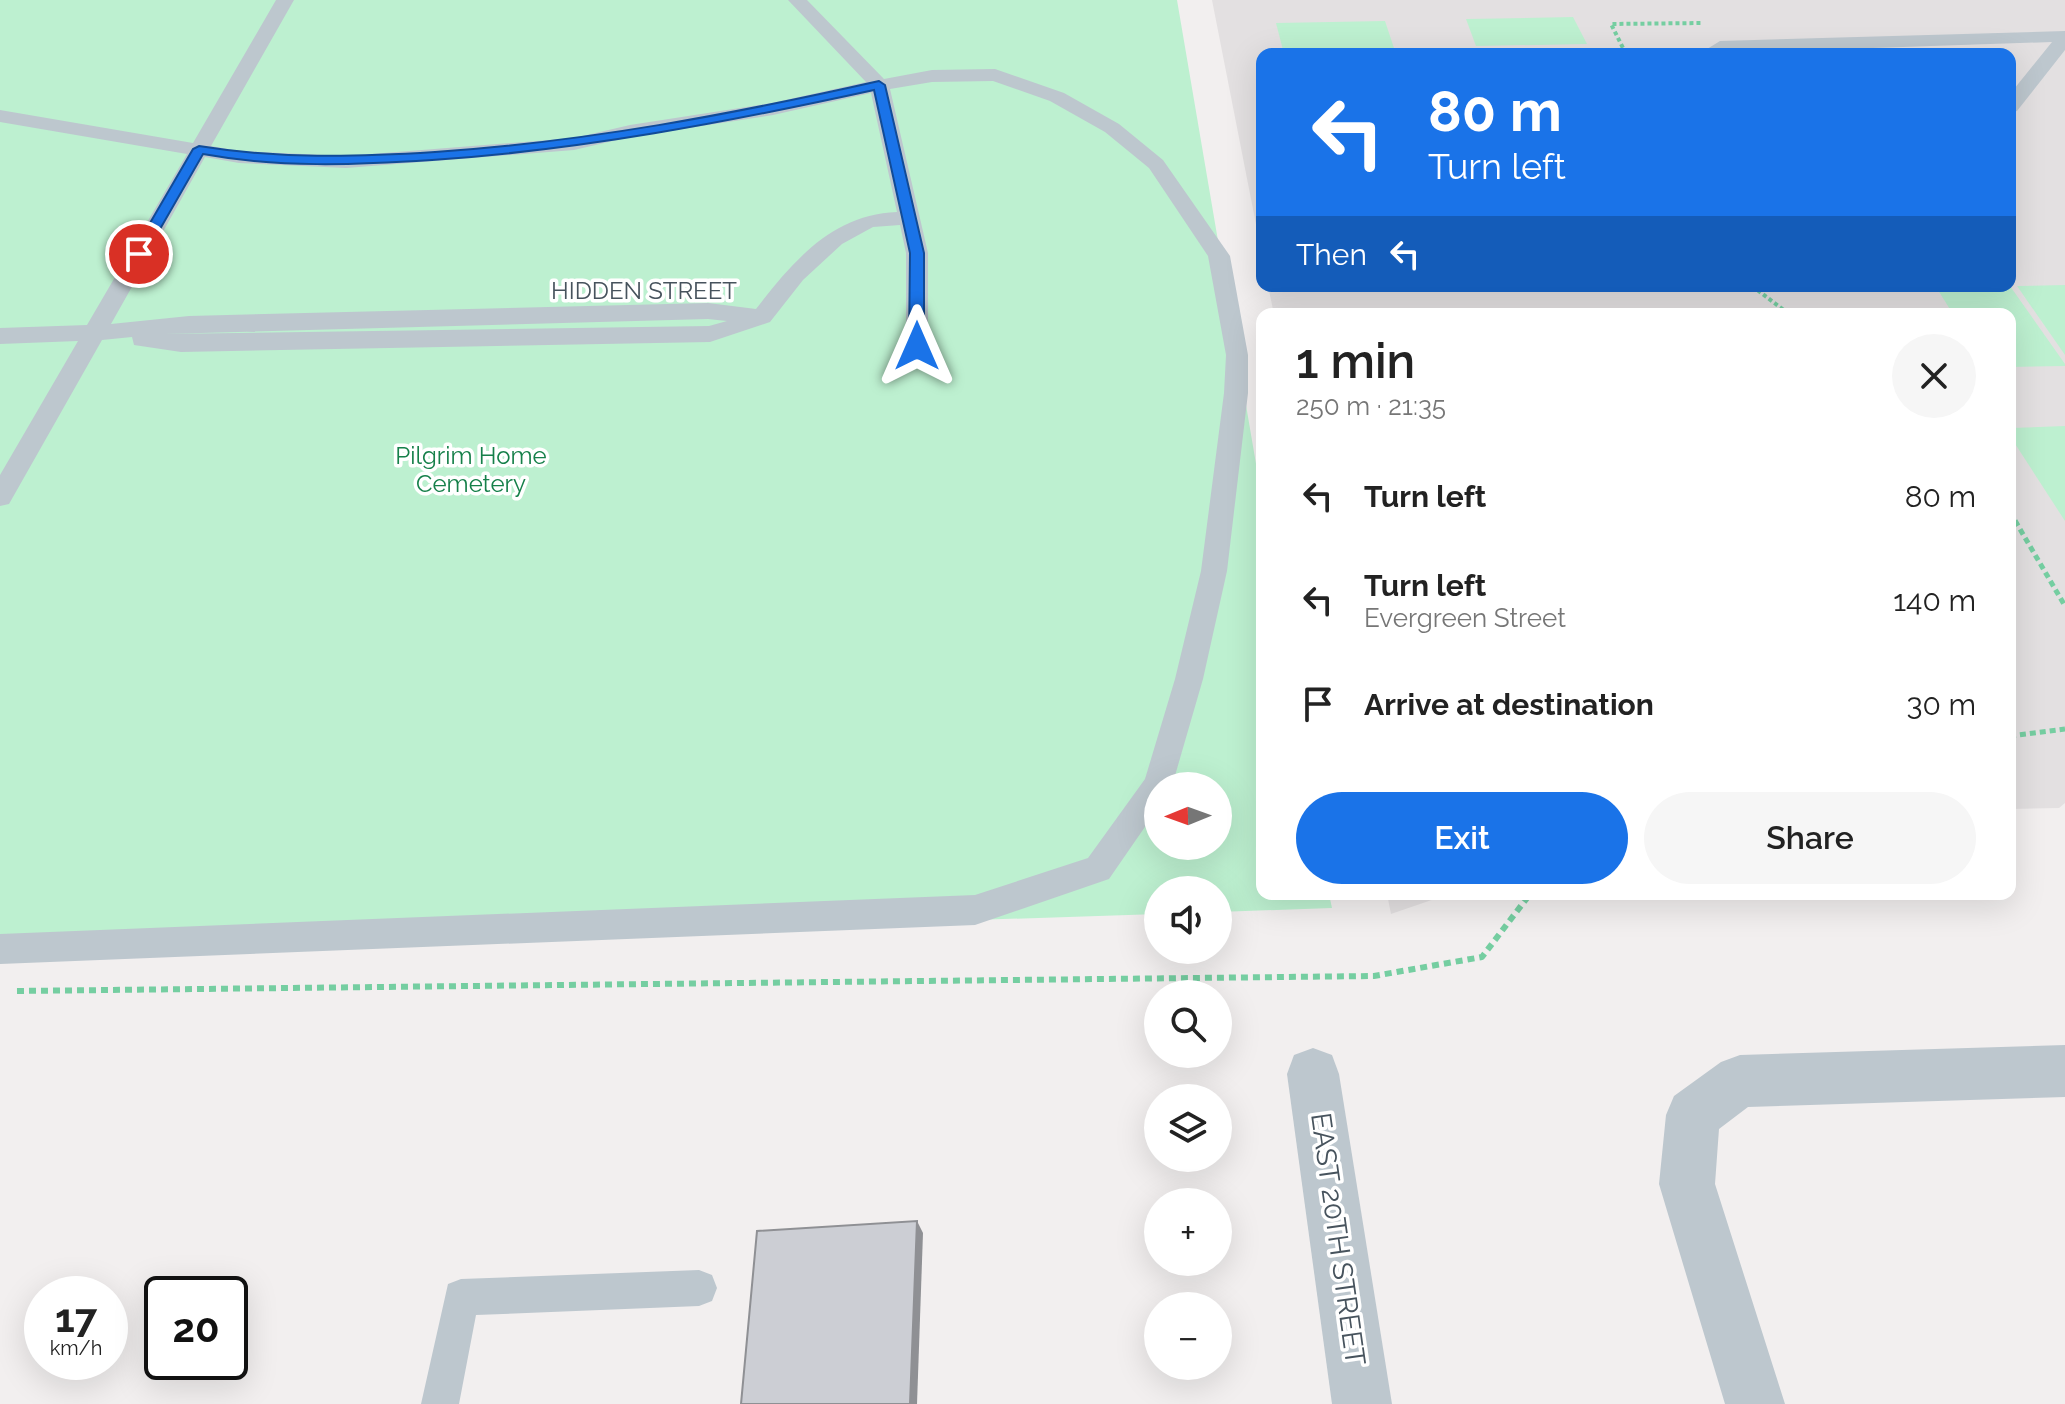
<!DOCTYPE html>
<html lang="en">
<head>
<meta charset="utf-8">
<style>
  :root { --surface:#fff; --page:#f6f6f6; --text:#222; --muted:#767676; --accent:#1a73e8 }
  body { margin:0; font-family:Raleway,sans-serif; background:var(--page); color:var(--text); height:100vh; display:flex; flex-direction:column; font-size:30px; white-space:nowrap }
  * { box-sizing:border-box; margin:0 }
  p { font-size:26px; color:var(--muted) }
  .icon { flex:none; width:44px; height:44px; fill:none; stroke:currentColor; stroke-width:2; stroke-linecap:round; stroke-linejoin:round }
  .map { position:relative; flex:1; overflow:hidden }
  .details { position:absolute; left:1256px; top:308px; width:760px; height:592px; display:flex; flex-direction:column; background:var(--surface); border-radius:16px; box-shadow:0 8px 32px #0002 }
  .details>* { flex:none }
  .hud { position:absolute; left:1256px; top:48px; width:760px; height:244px; border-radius:16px; box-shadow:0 8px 32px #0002; background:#1a73e8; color:#fff; overflow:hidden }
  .needle { width:52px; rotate:269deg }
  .tools { position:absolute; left:1144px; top:772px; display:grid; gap:16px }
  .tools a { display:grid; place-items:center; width:88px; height:88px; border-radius:50%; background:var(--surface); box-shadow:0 8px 32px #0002; font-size:40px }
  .speed { position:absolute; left:24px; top:1276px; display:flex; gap:16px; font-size:40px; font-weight:700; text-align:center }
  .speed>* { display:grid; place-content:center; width:104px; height:104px; border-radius:50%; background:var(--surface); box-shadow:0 8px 32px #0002; line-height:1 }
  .speed small { font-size:20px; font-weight:400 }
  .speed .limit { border:4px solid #111; border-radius:12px; background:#fff; color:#111 }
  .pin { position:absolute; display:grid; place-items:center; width:68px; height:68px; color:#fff; margin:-34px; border:4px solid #fff; border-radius:50%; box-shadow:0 2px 8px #0007 }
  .me { position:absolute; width:88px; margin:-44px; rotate:0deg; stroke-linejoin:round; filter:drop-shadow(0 0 6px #0008) }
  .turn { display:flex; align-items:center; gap:28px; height:168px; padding:0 40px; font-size:36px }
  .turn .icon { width:104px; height:104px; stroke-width:2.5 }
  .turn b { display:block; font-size:56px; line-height:68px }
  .then { display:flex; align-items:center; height:76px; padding:0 40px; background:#0003; gap:16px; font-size:30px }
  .round { display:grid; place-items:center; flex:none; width:84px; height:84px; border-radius:42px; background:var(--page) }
  .headline { display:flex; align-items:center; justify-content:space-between; height:136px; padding:0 40px }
  h1 { font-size:48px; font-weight:600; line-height:60px }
  .action { display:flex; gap:16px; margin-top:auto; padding:16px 40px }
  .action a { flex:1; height:92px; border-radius:48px; background:var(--accent); color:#fff; font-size:32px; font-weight:600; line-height:92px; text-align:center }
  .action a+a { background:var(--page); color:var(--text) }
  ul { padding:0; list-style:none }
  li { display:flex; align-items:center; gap:24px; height:104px; padding:0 40px }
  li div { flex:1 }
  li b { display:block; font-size:30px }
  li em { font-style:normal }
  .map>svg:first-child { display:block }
  .education { fill:#e3e0e1 }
  .green { fill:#bdf0d0; fill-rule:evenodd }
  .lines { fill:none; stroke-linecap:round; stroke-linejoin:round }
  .path-far2 { stroke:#75cea1; stroke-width:4; stroke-dasharray:4 3; stroke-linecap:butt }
  .path-far1 { stroke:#75cea1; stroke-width:5; stroke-dasharray:6 4; stroke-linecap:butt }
  .path { stroke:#75cea1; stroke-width:6; stroke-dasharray:7 5; stroke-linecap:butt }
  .service { fill:#bdc7ce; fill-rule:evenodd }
  .minor { fill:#bdc7ce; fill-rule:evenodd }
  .shaded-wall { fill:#8f9094 }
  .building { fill:#ccced4; stroke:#8f9094; stroke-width:2 }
  .route { fill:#1a73e8; stroke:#114b97; stroke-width:2 }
  .labels { text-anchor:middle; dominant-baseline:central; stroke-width:7; stroke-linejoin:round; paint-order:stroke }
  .street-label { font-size:24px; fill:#47535d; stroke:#fff }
  .park-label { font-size:24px; fill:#16804a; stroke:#fff }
  .near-street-label { font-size:28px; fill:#47535d; stroke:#fff }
</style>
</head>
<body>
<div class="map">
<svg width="2065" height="1404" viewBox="0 0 2065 1404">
  <rect width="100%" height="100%" fill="#f2efef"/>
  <g class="education">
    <path d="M 1212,0 L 2065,0 L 2065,803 L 2059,808 L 2010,809 L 2010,314 L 1274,314 L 1268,286 L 2010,286 L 2010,54 L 1262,54 L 1262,255 Z"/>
    <path d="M 1387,894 L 1449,894 L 1391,914 Z"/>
  </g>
  <g class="green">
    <path d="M 0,0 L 1177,0 L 1262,499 L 1262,894 L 1329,894 L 1332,908 L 1218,912 L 1218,890 L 1158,890 L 1158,914 L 0,952 ZM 1158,786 L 1218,786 L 1218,846 L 1158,846 Z"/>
    <path d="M 1573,17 L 1587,44 L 1476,46 L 1466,19 Z"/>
    <path d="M 1385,21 L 1394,48 L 1283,50 L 1276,23 Z"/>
    <path d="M 2065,285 L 2065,355 L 2017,286 Z"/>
    <path d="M 2010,286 L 2065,364 L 2065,366 L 2010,367 L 2010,314 L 1953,314 L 1936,287 Z"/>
    <path d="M 2065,426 L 2065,521 L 2010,436 L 2010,428 Z"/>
  </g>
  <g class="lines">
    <g class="path-far2">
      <path d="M 1626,54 L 1611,24 L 1701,23"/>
      <path d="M 1752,286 L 1789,314"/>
    </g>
    <g class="path-far1">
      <path d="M 2010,512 L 2065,606"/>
      <path d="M 2010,736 L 2065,729"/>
    </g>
    <path class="path" d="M 17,991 L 1374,976 L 1482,957 L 1530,894"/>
    <g class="service">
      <path d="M 276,0 L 294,0 L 211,146 L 239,151 L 346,156 L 574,138 L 630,125 L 772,103 L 866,82 L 788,0 L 807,0 L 884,79 L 932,70 L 995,69 L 1064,93 L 1119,124 L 1163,160 L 1230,256 L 1248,355 L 1248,393 L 1227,571 L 1203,679 L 1172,786 L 1158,786 L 1158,808 L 1109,879 L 975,925 L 0,964 L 0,934 L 975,895 L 1088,858 L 1145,779 L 1175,679 L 1201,571 L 1224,393 L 1226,355 L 1208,256 L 1149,168 L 1105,132 L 1050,101 L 993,81 L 932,82 L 890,89 L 928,253 L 928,346 L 925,352 L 909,352 L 906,346 L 906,253 L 900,225 L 873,227 L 842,244 L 803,280 L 770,322 L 710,342 L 181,352 L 134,345 L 132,337 L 102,340 L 9,504 L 0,506 L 0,475 L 78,341 L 0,344 L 0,328 L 87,325 L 187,154 L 0,122 L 0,110 L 193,143 ZM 871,93 L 897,212 C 833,214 793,261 756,309 L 708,303 L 189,316 L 111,324 L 205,157 L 239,163 L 346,168 L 574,150 L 630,137 L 773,115 ZM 708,319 L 727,321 L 709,326 L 164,334 Z"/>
      <path d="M 2065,31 L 2065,50 L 2017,111 L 2010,113 L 2010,94 L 2052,42 L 1699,54 L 1720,41 Z"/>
      <path d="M 699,1270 L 712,1275 L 717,1288 L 712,1301 L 699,1306 L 476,1315 L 459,1404 L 421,1404 L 448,1284 L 461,1279 Z"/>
    </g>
    <g class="minor">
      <path d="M 2065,1045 L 2065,1097 L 1748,1107 L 1719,1129 L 1715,1184 L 1785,1404 L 1725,1404 L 1659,1184 L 1666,1115 L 1674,1096 L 1721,1062 L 1740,1055 Z"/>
      <path d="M 1313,1048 L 1332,1055 L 1339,1074 L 1392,1404 L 1332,1404 L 1287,1074 L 1294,1055 Z"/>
    </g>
  </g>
  <path class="shaded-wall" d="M 917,1221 L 923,1233 L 917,1404 L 910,1404 Z"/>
  <path class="building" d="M 917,1221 L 910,1404 L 741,1404 L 757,1231 Z"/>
  <path class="route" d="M 879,81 L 885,85 L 924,253 L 924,346 L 917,351 L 909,346 L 910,253 L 874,90 C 728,122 581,150 432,160 C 355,165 279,168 203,154 L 144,257 L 139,259 L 132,254 L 193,149 L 199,146 C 278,159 356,157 435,152 C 585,142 733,114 879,81 Z"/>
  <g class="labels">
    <g class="street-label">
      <text x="644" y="290">HIDDEN STREET</text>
    </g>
    <g class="park-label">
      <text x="471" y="455">Pilgrim Home<tspan x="471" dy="28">Cemetery</tspan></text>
    </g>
    <g class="near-street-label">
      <text transform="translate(1338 1239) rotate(82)">EAST 20TH STREET</text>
    </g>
  </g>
</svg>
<div class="tools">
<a><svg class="needle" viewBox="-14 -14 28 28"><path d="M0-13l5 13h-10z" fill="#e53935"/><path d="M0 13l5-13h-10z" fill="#767676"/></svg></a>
<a><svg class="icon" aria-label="sound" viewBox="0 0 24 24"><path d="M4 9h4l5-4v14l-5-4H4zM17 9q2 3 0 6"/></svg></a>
<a><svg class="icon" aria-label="search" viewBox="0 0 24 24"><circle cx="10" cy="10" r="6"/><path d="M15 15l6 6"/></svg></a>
<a><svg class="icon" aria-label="layers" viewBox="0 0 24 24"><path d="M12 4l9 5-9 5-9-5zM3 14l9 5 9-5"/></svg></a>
<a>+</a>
<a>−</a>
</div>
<div class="speed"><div>17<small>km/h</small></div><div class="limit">20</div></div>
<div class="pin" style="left:139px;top:254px;background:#d93025"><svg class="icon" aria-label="arrive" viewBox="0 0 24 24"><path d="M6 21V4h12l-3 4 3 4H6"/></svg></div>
<svg class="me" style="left:917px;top:346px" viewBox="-20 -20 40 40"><path d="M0-17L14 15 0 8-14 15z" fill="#1a73e8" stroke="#fff" stroke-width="4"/></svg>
<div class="hud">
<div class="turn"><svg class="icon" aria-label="left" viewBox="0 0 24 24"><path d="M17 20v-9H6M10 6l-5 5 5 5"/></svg><div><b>80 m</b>Turn left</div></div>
<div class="then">Then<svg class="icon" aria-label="left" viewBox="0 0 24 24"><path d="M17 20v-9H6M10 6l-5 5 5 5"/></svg></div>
</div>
<section class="details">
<div class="headline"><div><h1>1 min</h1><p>250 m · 21:35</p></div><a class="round"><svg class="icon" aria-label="close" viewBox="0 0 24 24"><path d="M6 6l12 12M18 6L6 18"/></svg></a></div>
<ul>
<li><svg class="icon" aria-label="left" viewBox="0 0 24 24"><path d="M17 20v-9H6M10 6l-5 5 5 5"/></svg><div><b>Turn left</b></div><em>80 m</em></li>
<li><svg class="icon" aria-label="left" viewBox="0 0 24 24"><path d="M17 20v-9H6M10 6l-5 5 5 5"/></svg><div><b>Turn left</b><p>Evergreen Street</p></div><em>140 m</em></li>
<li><svg class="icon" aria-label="arrive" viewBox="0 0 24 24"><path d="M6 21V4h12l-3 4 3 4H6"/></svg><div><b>Arrive at destination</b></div><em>30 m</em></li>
</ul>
<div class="action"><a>Exit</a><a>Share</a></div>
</section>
</div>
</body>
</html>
